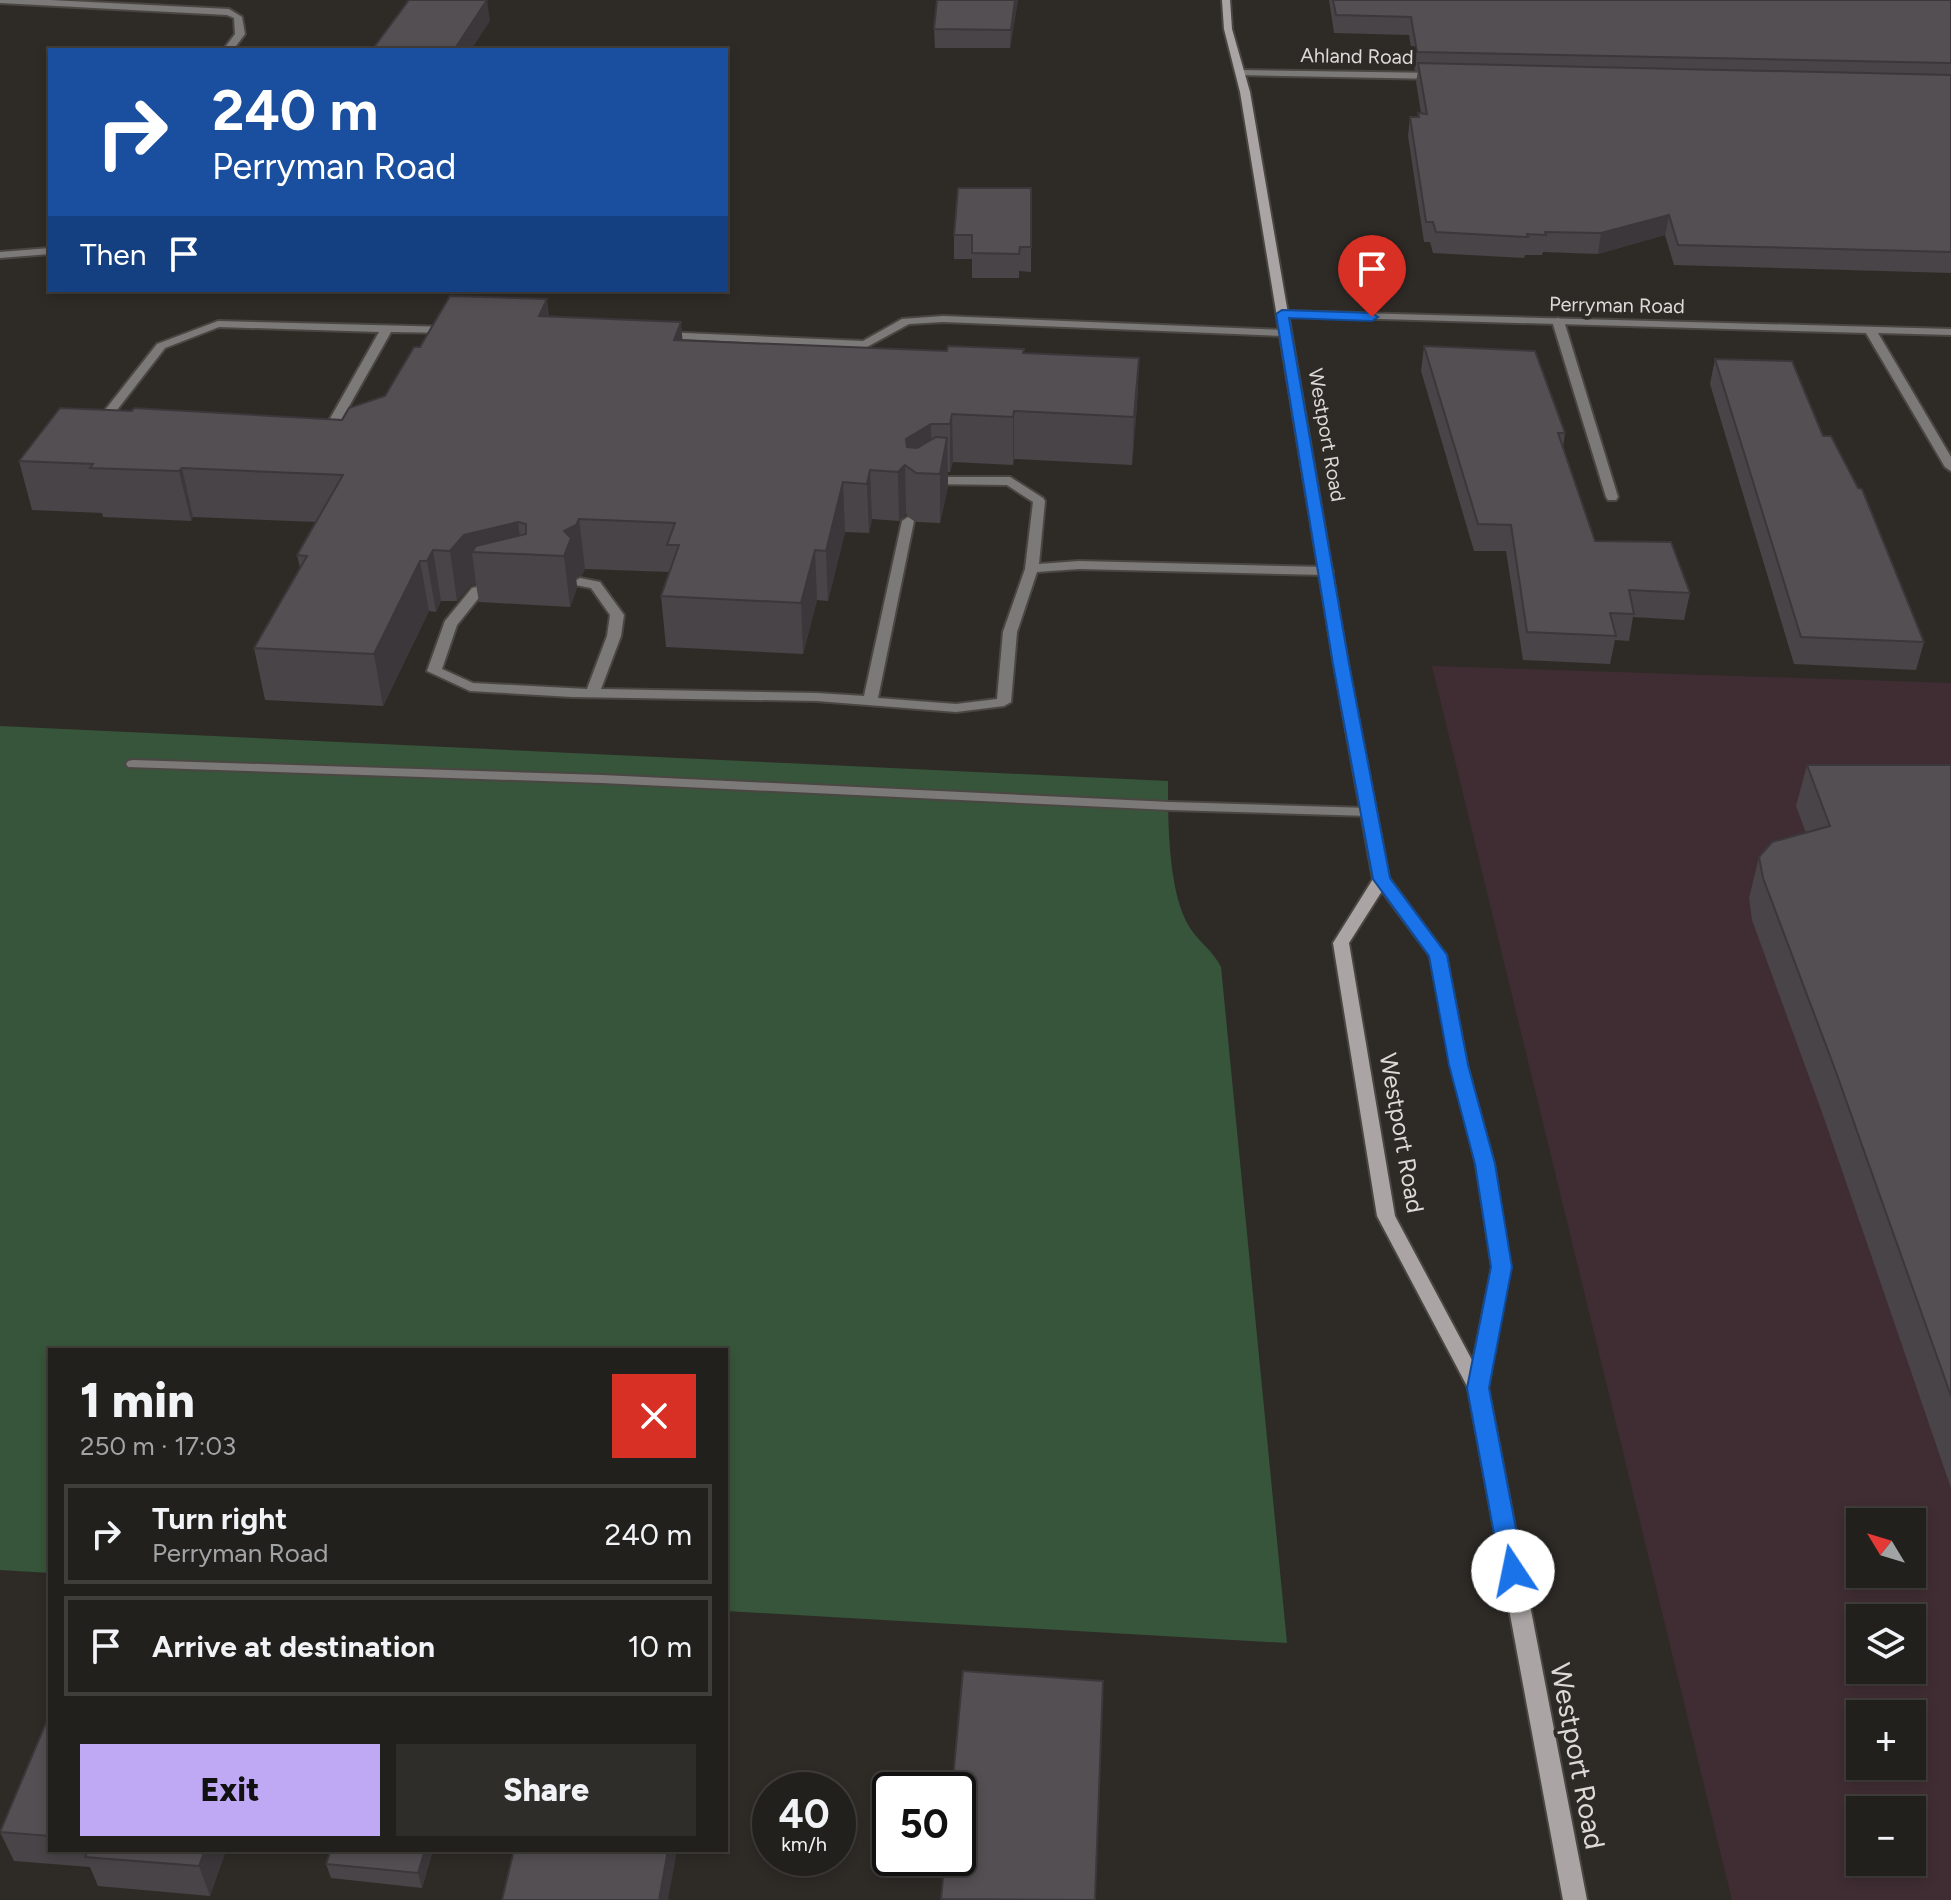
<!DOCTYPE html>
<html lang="en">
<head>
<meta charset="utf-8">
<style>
  :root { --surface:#22201d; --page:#2e2d2a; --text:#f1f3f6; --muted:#a2a3a4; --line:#3f3e3b; --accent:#bfa9f4 }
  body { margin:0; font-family:Figtree,sans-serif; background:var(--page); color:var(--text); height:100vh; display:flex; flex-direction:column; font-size:30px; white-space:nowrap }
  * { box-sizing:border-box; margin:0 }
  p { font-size:26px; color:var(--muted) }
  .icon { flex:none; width:44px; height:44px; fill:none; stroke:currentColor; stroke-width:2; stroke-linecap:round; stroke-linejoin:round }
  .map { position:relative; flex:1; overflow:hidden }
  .drawer { position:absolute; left:48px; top:1348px; width:680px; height:504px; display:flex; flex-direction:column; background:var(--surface); border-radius:0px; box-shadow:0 4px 12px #0003,0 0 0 2px var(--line) }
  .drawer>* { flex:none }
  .guide { position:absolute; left:48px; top:48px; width:680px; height:244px; border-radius:0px; box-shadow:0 4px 12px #0003,0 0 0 2px var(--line); background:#1a4fa0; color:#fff; overflow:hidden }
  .needle { width:52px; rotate:308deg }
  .tools { position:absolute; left:1846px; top:1508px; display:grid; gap:16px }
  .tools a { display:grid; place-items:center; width:80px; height:80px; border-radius:0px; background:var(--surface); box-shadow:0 4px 12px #0003,0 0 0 2px var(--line); font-size:40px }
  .speed { position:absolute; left:752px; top:1772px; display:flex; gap:16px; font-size:40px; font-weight:700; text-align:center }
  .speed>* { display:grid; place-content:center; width:104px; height:104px; border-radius:50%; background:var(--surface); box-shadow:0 4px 12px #0003,0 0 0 2px var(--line); line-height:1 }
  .speed small { font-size:20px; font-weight:400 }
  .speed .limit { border:4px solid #111; border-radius:12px; background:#fff; color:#111 }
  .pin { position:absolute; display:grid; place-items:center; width:68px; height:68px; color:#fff; margin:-82px -34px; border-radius:50% 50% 50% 0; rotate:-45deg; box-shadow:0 0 8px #0007 }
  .pin .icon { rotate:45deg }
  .me { position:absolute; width:88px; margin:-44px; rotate:349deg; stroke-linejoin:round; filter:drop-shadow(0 0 6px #0008) }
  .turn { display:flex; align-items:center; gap:28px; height:168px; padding:0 32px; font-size:36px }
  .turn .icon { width:104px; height:104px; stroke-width:2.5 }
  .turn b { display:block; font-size:56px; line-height:68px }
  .then { display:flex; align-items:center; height:76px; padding:0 32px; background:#0003; gap:16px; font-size:30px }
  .round { display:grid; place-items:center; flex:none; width:84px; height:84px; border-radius:0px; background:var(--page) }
  .head { display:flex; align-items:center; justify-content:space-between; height:136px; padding:0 32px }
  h1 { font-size:48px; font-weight:800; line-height:60px }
  .cta { display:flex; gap:16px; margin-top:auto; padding:16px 32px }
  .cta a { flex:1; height:92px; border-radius:0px; background:var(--accent); color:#111; font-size:32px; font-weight:800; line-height:92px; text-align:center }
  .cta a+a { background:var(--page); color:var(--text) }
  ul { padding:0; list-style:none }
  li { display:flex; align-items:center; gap:24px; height:100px; margin:0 16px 12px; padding:0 16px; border:4px solid var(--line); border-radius:0px }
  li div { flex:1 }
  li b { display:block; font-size:30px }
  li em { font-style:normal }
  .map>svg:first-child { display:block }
  .education { fill:#402d34; fill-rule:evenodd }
  .green { fill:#37553a }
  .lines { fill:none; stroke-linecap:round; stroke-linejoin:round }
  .service-casing { stroke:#4a4743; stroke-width:4 }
  .minor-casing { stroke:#4a4743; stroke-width:4 }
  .secondary-casing { stroke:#4a4743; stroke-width:4 }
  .service { fill:#7c7979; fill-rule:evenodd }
  .minor { fill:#7c7979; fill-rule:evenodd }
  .secondary { fill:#aaa5a4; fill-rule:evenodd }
  .wall { fill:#484447 }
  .shaded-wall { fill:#3b373a }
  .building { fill:#544f53; stroke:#3b373a; stroke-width:2 }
  .route { fill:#1a73e8; stroke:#114b97; stroke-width:2 }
  .labels { text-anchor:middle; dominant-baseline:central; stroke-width:8; stroke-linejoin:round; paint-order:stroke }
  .far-street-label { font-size:20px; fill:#dcdad8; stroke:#2e2b27 }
  .street-label { font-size:24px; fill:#dcdad8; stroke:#2e2b27 }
  .near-street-label { font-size:28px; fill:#dcdad8; stroke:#2e2b27 }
</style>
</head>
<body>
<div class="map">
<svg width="1951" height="1900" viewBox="0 0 1951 1900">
  <rect width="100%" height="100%" fill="#2e2b27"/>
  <path class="education" d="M 1432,666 L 1951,683 L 1951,1900 L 1732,1900 ZM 1860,1522 L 1912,1522 L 1912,1574 L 1860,1574 ZM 1860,1618 L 1912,1618 L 1912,1670 L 1860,1670 ZM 1860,1714 L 1912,1714 L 1912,1766 L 1860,1766 ZM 1860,1810 L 1912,1810 L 1912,1862 L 1860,1862 Z"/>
  <path class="green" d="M 0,726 L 1168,781 C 1168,822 1168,894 1190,928 C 1199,942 1213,951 1221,967 L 1287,1643 L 726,1611 L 726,1350 L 50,1350 L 50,1573 L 0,1570 Z"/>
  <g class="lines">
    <defs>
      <g id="service">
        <path d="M 0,0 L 50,0 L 229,9 L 242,17 L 245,34 L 233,50 L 223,50 L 235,34 L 234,18 L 227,15 L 0,3 Z"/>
        <path d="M 50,248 L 50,254 L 0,258 L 0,252 Z"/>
        <path d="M 943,316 L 1285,330 L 1291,333 L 1285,336 L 943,322 L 909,324 L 865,348 L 662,338 L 656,335 L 662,332 L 863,341 L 902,319 Z"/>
        <path d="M 1558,318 L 1564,321 L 1618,497 L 1616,500 L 1608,500 L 1606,497 L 1552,321 Z"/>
        <path d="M 218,321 L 451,327 L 457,330 L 451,333 L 391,332 L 335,431 L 320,431 L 314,427 L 320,423 L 327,424 L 379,332 L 219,327 L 165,348 L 110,419 L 114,422 L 112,425 L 98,425 L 98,419 L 157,344 Z"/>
        <path d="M 929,477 L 1010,477 L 1043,498 L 1045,501 L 1039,564 L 1079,561 L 1326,567 L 1333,571 L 1326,575 L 1079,569 L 1037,572 L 1017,632 L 1011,702 L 1004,706 L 956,712 L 817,701 L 572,697 L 470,691 L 427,671 L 445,621 L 472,588 L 497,582 L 504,586 L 502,589 L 482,594 L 457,625 L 442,669 L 473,683 L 587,689 L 607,636 L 610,615 L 591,588 L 575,585 L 573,582 L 580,578 L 600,582 L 624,615 L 621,636 L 601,689 L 817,693 L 864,696 L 902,521 L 908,517 L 914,521 L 878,698 L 956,704 L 997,699 L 1003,632 L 1025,569 L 1033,502 L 1007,485 L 925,484 L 923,481 Z"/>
        <path d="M 133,760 L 602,775 L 1170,802 L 1369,808 L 1376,812 L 1369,816 L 1170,810 L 602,783 L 128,767 L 126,764 L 128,761 Z"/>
      </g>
      <g id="minor">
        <path d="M 1241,70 L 1438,73 L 1443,76 L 1438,79 L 1238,75 L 1238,71 Z"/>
        <path d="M 1282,311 L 1951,329 L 1951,335 L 1878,333 L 1951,457 L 1951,471 L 1945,467 L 1866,333 L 1278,316 L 1278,312 Z"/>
      </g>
      <path id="secondary" d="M 1222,0 L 1230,0 L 1232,29 L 1250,92 L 1348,664 L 1389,878 L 1446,955 L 1467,1065 L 1494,1164 L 1510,1267 L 1488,1388 L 1587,1900 L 1563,1900 L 1468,1388 L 1377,1216 L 1333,943 L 1373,879 L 1334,664 L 1240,92 L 1224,29 ZM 1382,891 L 1430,956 L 1451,1065 L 1476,1164 L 1492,1267 L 1473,1362 L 1395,1216 L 1349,943 Z"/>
    </defs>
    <use href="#service" class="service-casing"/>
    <use href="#minor" class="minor-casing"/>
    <use href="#secondary" class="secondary-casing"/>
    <use href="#service" class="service"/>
    <use href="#minor" class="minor"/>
    <use href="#secondary" class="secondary"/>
  </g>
  <g class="wall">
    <path d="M 1018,0 L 1010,48 L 935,48 L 934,29 Z"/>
    <path d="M 1329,0 L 1951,0 L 1951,273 L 1674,265 L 1665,235 L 1598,254 L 1543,252 L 1542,255 L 1525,255 L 1524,258 L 1433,253 L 1430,242 L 1424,242 L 1408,136 L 1410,117 L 1418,117 L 1418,113 L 1421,113 L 1416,82 L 1418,71 L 1415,71 L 1409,35 L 1334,33 Z"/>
    <path d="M 1031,188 L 1031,272 L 1019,271 L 1019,278 L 972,278 L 972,259 L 954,259 L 954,235 Z"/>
    <path d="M 549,317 L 682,341 L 1139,358 L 1137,405 L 1132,465 L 1014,459 L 1013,465 L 953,462 L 950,472 L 948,472 L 948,486 L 940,523 L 917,522 L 906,514 L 899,521 L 872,519 L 869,533 L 845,532 L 828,601 L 817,600 L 803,654 L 666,647 L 661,596 L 669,572 L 585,569 L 582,575 L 576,578 L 577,588 L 570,607 L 479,602 L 476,584 L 471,585 L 457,601 L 441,601 L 436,612 L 429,611 L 383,706 L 265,700 L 254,648 L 300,568 L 297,555 L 316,522 L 193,517 L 191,521 L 103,517 L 102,513 L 32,510 L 19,461 L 342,420 L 385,396 L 420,347 Z"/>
    <path d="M 1424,346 L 1565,433 L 1563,448 L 1595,541 L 1690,593 L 1684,620 L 1633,617 L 1629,641 L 1615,640 L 1610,664 L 1523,660 L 1506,551 L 1474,551 L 1421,371 Z"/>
    <path d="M 1715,359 L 1823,436 L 1924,642 L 1916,670 L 1794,664 L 1710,384 Z"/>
    <path d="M 1807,765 L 1951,765 L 1951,1488 L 1823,1115 L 1752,920 L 1749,898 L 1759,857 L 1806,833 L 1796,806 Z"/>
    <path d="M 50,1723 L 50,1850 L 226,1850 L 210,1896 L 98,1886 L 90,1867 L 14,1861 L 0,1832 Z"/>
    <path d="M 433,1850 L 422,1888 L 331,1878 L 326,1864 Z"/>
  </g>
  <g class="shaded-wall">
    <path d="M 487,0 L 490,21 L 471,50 L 454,50 Z"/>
    <path d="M 1015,0 L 1018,0 L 1010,48 L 1011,30 Z"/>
    <path d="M 1669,215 L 1665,235 L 1598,254 L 1601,233 Z"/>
    <path d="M 547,299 L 553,345 L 539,316 Z"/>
    <path d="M 681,322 L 685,369 L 674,340 Z"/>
    <path d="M 1139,358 L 1137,405 L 1132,465 L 1134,417 Z"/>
    <path d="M 1014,411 L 1014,459 L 1013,465 L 1013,417 Z"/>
    <path d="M 952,414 L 953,462 L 950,472 L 950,424 Z"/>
    <path d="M 931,424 L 932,472 L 907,466 L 906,439 Z"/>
    <path d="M 947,438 L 948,486 L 940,523 L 940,474 Z"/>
    <path d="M 905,465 L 906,514 L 899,521 L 898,472 Z"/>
    <path d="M 182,468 L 193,517 L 191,521 L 179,471 Z"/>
    <path d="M 870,470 L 872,519 L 869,533 L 867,484 Z"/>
    <path d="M 843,482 L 845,532 L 828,601 L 826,551 Z"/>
    <path d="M 579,519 L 585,569 L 582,575 L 576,578 L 577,588 L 570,607 L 564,556 L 564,531 Z"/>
    <path d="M 518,522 L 522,554 L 472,552 L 476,584 L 471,585 L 457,601 L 450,551 L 464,535 Z"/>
    <path d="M 433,550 L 441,601 L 436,612 L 427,561 Z"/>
    <path d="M 815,550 L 817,600 L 803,654 L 801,603 Z"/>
    <path d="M 420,561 L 429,611 L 383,706 L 374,654 Z"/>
    <path d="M 205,1850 L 226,1850 L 210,1896 L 199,1866 Z"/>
    <path d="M 425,1850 L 433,1850 L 422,1888 L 418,1873 Z"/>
    <path d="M 668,1850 L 677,1850 L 668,1900 L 659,1900 Z"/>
  </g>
  <g class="building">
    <path d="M 409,0 L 487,0 L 454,50 L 372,50 Z"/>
    <path d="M 937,0 L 1015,0 L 1011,30 L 934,29 Z"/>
    <path d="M 1333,0 L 1951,0 L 1951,63 L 1417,52 L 1411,17 L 1336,15 Z"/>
    <path d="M 1418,63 L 1951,75 L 1951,252 L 1678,245 L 1669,215 L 1601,233 L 1545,232 L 1546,235 L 1527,234 L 1528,237 L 1436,232 L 1433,222 L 1426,222 L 1410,117 L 1419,117 L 1418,113 L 1427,114 Z"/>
    <path d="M 958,188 L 1031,188 L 1031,247 L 1020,247 L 1019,254 L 972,253 L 972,235 L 954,235 Z"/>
    <path d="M 450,296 L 547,299 L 539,316 L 681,322 L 674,340 L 947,351 L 948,346 L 1024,349 L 1023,353 L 1139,358 L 1134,417 L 1014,411 L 1013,417 L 952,414 L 950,424 L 931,424 L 906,439 L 907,447 L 917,448 L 936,437 L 947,438 L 940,474 L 916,473 L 905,465 L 898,472 L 870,470 L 867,484 L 843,482 L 826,551 L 815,550 L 801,603 L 661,596 L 679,545 L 667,545 L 675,523 L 579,519 L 576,525 L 564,531 L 571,538 L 564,556 L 472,552 L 476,546 L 526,534 L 526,524 L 518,522 L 464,535 L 450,551 L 433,550 L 427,561 L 420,561 L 374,654 L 254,648 L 307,556 L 297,555 L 343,475 L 182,468 L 179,471 L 90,468 L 93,464 L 19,461 L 60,408 L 132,411 L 134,408 L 342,420 L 349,408 L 385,396 L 414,347 L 420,347 Z"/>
    <path d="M 1424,346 L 1535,351 L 1565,433 L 1558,433 L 1595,541 L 1671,542 L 1690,593 L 1629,590 L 1634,614 L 1610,613 L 1616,636 L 1527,632 L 1511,525 L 1478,524 Z"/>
    <path d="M 1715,359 L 1792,361 L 1823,436 L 1831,436 L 1858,488 L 1862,489 L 1924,642 L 1801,637 Z"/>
    <path d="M 1807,765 L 1951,765 L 1951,1396 L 1836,1072 L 1763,878 L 1759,857 L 1772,842 L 1830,826 Z"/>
    <path d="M 963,1671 L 1103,1681 L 1095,1900 L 941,1899 L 945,1858 L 958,1858 L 958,1790 L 952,1790 Z"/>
    <path d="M 46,1723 L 50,1723 L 50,1836 L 0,1832 Z"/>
    <path d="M 88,1850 L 205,1850 L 199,1866 L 85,1857 Z"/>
    <path d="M 331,1850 L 425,1850 L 418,1873 L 326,1864 Z"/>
    <path d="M 514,1850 L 668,1850 L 659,1900 L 502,1900 Z"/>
  </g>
  <path class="route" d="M 1282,310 L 1372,313 L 1378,317 L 1372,321 L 1289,318 L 1349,664 L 1390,878 L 1447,955 L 1468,1065 L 1495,1164 L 1512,1267 L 1489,1388 L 1524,1571 L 1521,1578 L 1513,1581 L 1504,1578 L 1501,1571 L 1467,1388 L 1491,1267 L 1475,1164 L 1449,1065 L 1429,956 L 1373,879 L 1333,664 L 1276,314 Z"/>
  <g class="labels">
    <g class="far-street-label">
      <text transform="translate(1357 56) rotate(1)">Ahland Road</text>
      <text transform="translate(1617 305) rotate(1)">Perryman Road</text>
      <text transform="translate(1327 435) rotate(80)">Westport Road</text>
    </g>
    <g class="street-label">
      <text transform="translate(1402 1133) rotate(80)">Westport Road</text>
    </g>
    <g class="near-street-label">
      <text transform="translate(1578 1756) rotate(79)">Westport Road</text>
    </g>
  </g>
</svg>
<div class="tools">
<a><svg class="needle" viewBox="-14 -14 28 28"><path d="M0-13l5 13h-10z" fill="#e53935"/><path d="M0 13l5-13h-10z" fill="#a2a3a4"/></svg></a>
<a><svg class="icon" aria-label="layers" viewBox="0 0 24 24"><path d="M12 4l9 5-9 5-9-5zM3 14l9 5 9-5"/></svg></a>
<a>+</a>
<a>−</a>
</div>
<div class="speed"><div>40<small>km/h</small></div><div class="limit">50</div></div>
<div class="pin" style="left:1372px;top:317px;background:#d93025"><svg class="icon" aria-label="arrive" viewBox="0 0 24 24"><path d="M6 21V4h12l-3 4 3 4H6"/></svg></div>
<svg class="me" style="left:1513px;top:1571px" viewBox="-20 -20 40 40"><circle r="19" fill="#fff"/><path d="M0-13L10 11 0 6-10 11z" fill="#1a73e8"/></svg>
<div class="guide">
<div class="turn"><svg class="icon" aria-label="right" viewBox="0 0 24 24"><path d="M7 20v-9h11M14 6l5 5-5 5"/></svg><div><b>240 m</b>Perryman Road</div></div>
<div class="then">Then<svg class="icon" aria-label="arrive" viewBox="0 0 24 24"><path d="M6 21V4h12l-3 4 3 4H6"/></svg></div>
</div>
<section class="drawer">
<div class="head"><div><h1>1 min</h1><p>250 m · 17:03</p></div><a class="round" style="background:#d93025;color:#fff"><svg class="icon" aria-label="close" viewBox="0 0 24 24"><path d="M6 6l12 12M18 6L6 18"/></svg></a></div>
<ul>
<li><svg class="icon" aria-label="right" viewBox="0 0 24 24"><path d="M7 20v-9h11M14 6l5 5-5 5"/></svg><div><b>Turn right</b><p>Perryman Road</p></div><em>240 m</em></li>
<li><svg class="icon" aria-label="arrive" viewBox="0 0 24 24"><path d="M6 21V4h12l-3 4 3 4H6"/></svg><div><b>Arrive at destination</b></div><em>10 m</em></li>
</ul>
<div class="cta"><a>Exit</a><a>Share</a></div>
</section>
</div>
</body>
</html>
